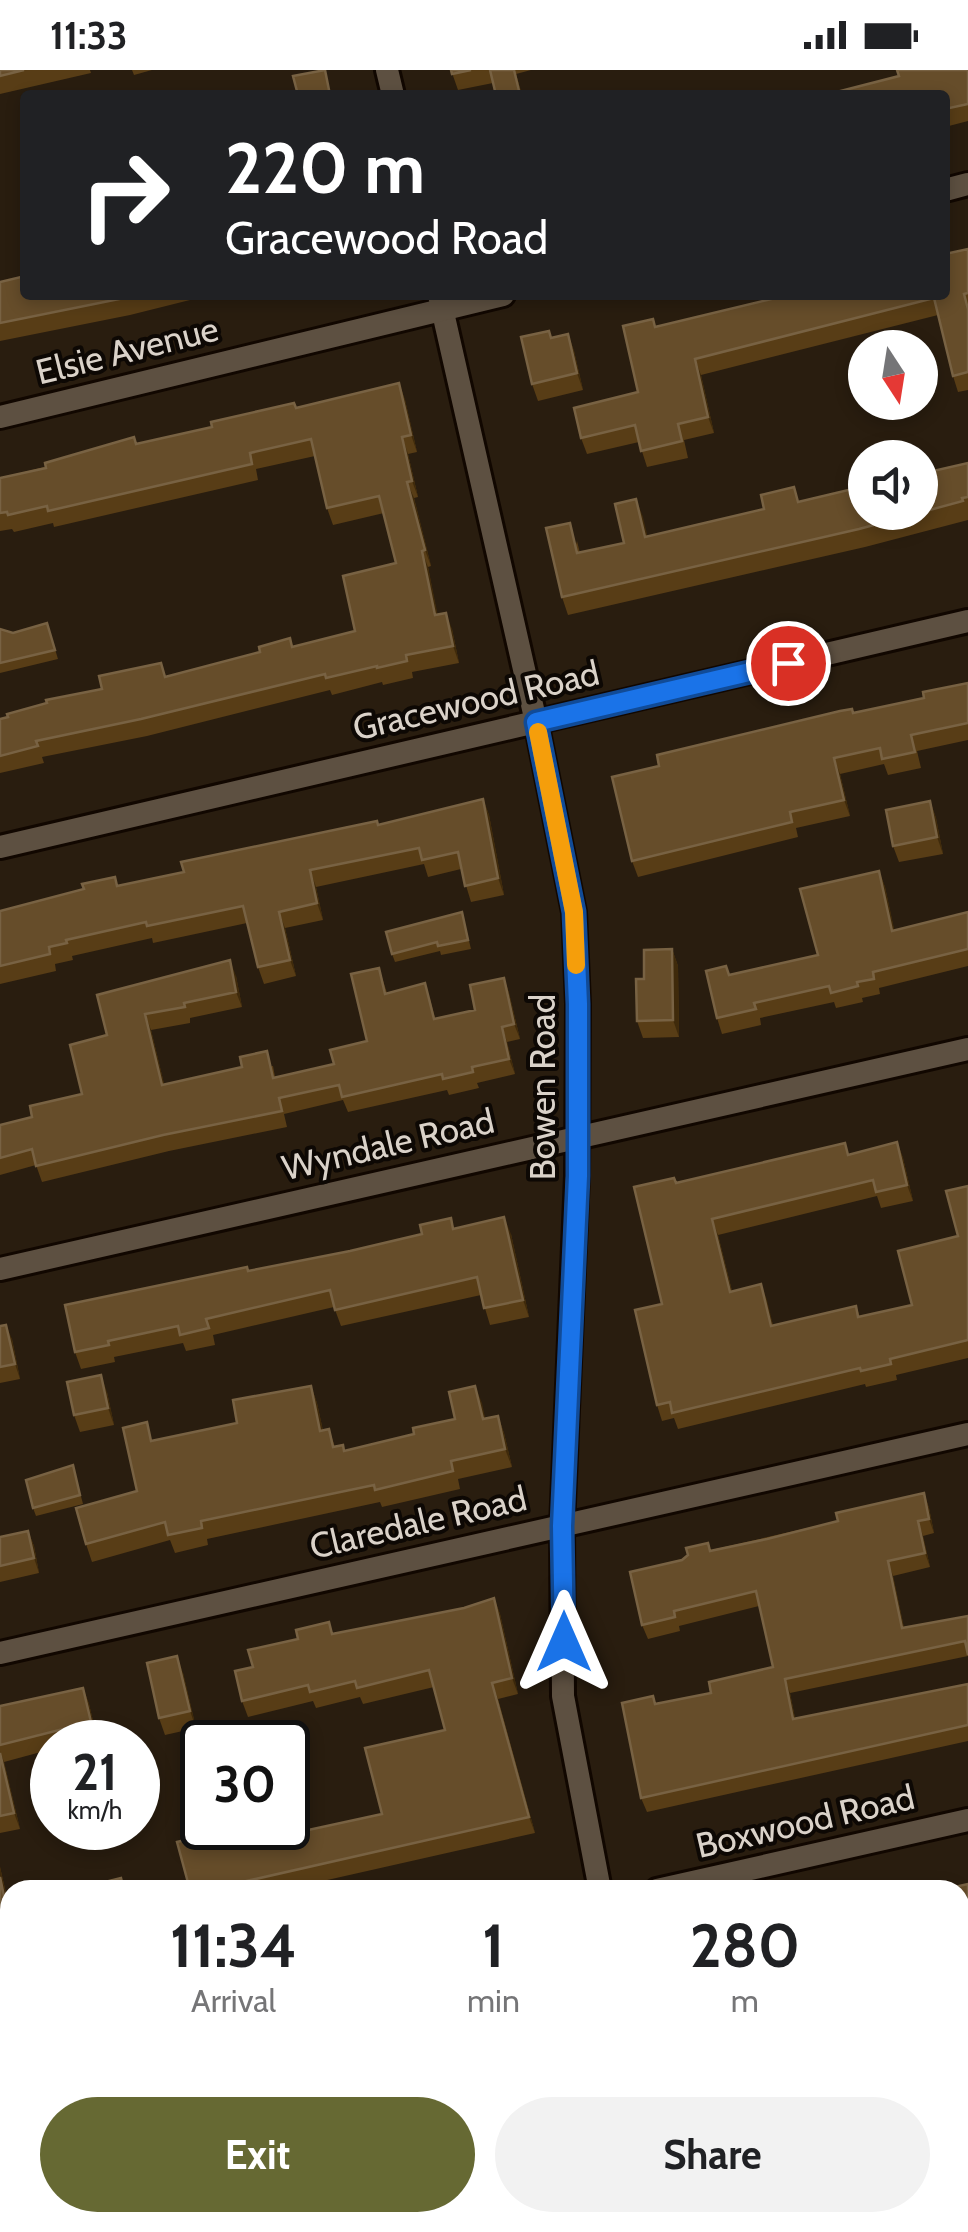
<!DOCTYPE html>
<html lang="en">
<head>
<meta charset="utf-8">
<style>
  :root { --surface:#fff; --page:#f2f2f2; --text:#202124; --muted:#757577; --accent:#666933 }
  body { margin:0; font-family:Cabin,sans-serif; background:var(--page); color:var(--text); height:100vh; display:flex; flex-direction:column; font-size:38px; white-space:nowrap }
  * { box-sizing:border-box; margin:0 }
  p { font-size:32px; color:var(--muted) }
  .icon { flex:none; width:55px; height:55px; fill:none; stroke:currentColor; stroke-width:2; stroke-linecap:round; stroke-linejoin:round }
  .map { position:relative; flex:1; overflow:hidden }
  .details { position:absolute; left:0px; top:1810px; width:970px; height:352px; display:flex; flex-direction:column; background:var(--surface); border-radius:30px 30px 0 0; box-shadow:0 5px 15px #0003 }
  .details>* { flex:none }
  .top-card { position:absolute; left:20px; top:20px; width:930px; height:210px; border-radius:10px; box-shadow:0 5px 15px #0003; background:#202124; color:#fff; overflow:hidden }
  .needle { width:65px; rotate:168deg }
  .buttons { position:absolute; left:848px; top:260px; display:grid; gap:20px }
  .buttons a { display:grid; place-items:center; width:90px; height:90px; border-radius:50%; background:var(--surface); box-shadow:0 5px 15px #0003; font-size:50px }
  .speed { position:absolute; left:30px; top:1650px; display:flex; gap:20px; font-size:50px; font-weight:700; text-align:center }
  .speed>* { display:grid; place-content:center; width:130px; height:130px; border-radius:50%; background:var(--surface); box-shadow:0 5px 15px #0003; line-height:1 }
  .speed small { font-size:25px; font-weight:400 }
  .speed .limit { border:5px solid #111; border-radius:15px; background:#fff; color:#111 }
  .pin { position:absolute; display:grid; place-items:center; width:85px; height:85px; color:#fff; margin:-42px; border:5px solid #fff; border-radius:50%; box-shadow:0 2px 10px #0007 }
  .me { position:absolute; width:110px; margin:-55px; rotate:0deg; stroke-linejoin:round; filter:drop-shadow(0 0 8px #0008) }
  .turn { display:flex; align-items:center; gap:35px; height:210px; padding:0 40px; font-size:45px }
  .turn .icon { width:130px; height:130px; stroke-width:2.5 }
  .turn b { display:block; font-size:70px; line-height:85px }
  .eta { display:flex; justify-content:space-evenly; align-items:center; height:170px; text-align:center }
  .eta b { font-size:60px; font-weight:700; line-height:70px }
  .button { display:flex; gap:20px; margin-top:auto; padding:20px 40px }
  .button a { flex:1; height:115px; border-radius:60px; background:var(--accent); color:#fff; font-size:40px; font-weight:700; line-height:115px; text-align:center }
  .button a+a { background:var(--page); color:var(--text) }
  .status { display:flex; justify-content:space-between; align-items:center; height:70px; padding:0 50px; background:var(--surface); direction:ltr }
  .status svg { height:28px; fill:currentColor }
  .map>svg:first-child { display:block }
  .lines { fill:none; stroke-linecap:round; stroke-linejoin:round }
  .minor-casing { stroke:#110700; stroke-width:28 }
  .minor { stroke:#5d5041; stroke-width:22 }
  .wall { fill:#583d16 }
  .shaded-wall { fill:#3f2a0b }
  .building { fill:#664d2a; stroke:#786243; stroke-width:2.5 }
  .route-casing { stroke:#114b97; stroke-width:25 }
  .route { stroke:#1a73e8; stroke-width:18 }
  .slow { stroke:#f59e0b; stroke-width:18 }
  .labels { text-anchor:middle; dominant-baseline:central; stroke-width:8; stroke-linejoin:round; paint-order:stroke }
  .street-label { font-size:35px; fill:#dad2c9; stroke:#0d0804 }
</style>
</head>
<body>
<div class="status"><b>11:33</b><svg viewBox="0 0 49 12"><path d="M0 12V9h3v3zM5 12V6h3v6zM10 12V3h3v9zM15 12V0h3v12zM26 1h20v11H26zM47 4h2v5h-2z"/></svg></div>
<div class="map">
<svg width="968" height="2162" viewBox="0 0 968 2162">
  <rect width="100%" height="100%" fill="#291d0f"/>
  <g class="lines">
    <defs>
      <g id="minor">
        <path d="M 387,0 L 393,25"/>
        <path d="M 945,120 L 968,114"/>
        <path d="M 439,225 L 536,652 L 574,842 L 578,934 L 577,1106 L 562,1456 L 563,1626 L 600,1820"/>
        <path d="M 0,347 L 503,225"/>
        <path d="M 0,777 L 968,551"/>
        <path d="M 0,1199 L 968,979"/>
        <path d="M 0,1583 L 968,1364"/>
        <path d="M 657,1820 L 968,1750"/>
        <path d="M 0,1964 L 10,1962"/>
        <path d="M 960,2136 L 968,2134"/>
        <path d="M 677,2152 L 679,2162"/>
        <path d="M 844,2162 L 886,2152"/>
      </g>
    </defs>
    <use href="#minor" class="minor-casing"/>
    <use href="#minor" class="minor"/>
  </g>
  <g class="wall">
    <path d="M 0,0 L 90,0 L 91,3 L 0,24 Z"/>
    <path d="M 132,0 L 152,0 L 134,5 Z"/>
    <path d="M 451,0 L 531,0 L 516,4 L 522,25 L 496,25 L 493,13 L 458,20 Z"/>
    <path d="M 968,0 L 968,51 L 945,57 L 945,25 Z"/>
    <path d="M 968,179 L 968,320 L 958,322 L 953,306 L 938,245 L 701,305 L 714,363 L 684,370 L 688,388 L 647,397 L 639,372 L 587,384 L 581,368 L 638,322 L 656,256 L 945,225 Z"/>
    <path d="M 0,212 L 25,225 L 210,225 L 130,245 L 0,271 Z"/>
    <path d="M 549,261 L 552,268 L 568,264 L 574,281 L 583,320 L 538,331 L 532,314 Z"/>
    <path d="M 399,313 L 405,330 L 417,382 L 408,384 L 418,427 L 414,428 L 431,496 L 428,497 L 437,544 L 452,559 L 459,593 L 412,602 L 413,608 L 383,615 L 382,612 L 332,625 L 330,620 L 147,666 L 42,687 L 44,693 L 0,703 L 0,649 L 102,619 L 161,593 L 166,607 L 260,582 L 290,568 L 293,576 L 355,561 L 396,493 L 384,443 L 333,455 L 327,438 L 315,386 L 256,399 L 258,410 L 54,457 L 53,453 L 14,462 L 12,459 L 0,461 L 0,408 L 137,374 L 296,338 Z"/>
    <path d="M 968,393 L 968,450 L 865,477 L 568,545 L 562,527 L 577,471 L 580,483 L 624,473 L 636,429 L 647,466 Z"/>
    <path d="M 47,553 L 58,589 L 0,603 L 0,559 L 13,563 Z"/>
    <path d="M 968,613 L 968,670 L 917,681 L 921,698 L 888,705 L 884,694 L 840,704 L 850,746 L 796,758 L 798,767 L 638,807 L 632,791 L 659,696 L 853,643 L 924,628 Z"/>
    <path d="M 483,729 L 489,745 L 504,825 L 471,832 L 461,799 L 428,807 L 424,794 L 316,817 L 323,850 L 285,858 L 296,906 L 264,914 L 258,897 L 247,853 L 153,873 L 152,868 L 72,886 L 73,890 L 55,894 L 56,901 L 0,914 L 0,841 L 84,819 L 115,807 L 118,816 L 184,802 Z"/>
    <path d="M 930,731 L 936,748 L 943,784 L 899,792 L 893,776 Z"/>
    <path d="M 879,801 L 885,817 L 894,860 L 968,843 L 968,896 L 879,918 L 880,924 L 862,928 L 863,932 L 836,938 L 834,932 L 760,948 L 761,955 L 722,964 L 717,948 L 729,905 L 818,885 Z"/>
    <path d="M 462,842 L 471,879 L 441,885 L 440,881 L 395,892 L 392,884 Z"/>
    <path d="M 672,879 L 678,896 L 679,967 L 643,968 L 637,951 L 644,909 Z"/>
    <path d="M 379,898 L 387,923 L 430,929 L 435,948 L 475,940 L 504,908 L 509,923 L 520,969 L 507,972 L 515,1004 L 477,1013 L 479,1018 L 449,1025 L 447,1020 L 348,1042 L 343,1030 L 284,1044 L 287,1057 L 169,1081 L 42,1112 L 36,1095 L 0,1105 L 0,1055 L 32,1047 L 82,1024 L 107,965 L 97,925 L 236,906 L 242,937 L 190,948 L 190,953 L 151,960 L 164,1014 L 273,996 L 275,1007 L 334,994 L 367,971 Z"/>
    <path d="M 897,1072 L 903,1088 L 913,1131 L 881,1138 L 877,1126 L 718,1165 L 732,1221 L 761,1214 L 773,1255 L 856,1236 L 860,1247 L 912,1235 L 958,1166 L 968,1116 L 968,1288 L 896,1305 L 897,1310 L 866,1317 L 865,1314 L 678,1359 L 674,1348 L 662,1351 L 657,1335 L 662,1234 L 676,1113 L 849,1084 Z"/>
    <path d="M 451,1148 L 454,1158 L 511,1164 L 529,1247 L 490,1255 L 481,1225 L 341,1256 L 334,1237 L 213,1265 L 215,1275 L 186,1281 L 183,1273 L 114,1287 L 115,1292 L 81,1299 L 75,1282 L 248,1201 L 350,1181 L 422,1164 Z"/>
    <path d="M 0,1256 L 12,1269 L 20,1309 L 0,1313 Z"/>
    <path d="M 311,1316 L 317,1333 L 323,1361 L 329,1359 L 335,1377 L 345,1381 L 414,1364 L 455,1349 L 475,1316 L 485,1348 L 498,1346 L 504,1363 L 512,1397 L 458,1409 L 460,1419 L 382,1437 L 380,1432 L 207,1469 L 208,1475 L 175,1483 L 170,1470 L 92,1492 L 86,1474 L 137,1421 L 154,1370 L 237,1353 Z"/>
    <path d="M 107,1322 L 114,1355 L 80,1362 L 74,1345 Z"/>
    <path d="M 73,1395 L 83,1434 L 36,1446 L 33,1438 Z"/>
    <path d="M 924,1423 L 929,1438 L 934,1463 L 923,1466 L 930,1497 L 893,1506 L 904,1558 L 968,1546 L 968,1586 L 790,1623 L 795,1648 L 968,1614 L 968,1671 L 647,1742 L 641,1728 L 656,1633 L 711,1623 L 773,1597 L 759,1536 L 679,1556 L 680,1561 L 648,1569 L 642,1555 L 682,1490 L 711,1480 L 838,1451 Z"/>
    <path d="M 28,1461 L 34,1476 L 39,1503 L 0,1512 L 0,1467 Z"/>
    <path d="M 494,1528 L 500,1544 L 518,1624 L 498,1629 L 535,1763 L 283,1820 L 190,1820 L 250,1773 L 382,1744 L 445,1660 L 434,1617 L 363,1634 L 360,1627 L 316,1638 L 313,1631 L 248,1647 L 242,1631 L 253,1597 L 334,1564 L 464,1538 Z"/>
    <path d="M 183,1603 L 196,1658 L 165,1665 L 159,1648 Z"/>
    <path d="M 83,1618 L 89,1634 L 97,1668 L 79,1672 L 52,1672 L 52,1679 L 4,1692 L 20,1759 L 0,1763 L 0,1636 Z"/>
    <path d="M 0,1797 L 9,1836 L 10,1836 L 10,1891 L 0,1894 Z"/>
    <path d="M 968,1814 L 968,2069 L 960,2071 L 960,1820 Z"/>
    <path d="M 10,2028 L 10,2085 L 0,2087 L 0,2031 Z"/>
    <path d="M 303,2152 L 584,2152 L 573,2155 L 575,2162 L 262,2162 Z"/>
  </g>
  <g class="shaded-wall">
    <path d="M 514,0 L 516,4 L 522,25 L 520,25 Z"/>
    <path d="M 568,264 L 574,281 L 583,320 L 577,303 Z"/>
    <path d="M 695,289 L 701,305 L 714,363 L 708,347 Z"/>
    <path d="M 399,313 L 405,330 L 417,382 L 411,365 Z"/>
    <path d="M 402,367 L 408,384 L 418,427 L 412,411 Z"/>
    <path d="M 407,412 L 414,428 L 431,496 L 425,480 Z"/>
    <path d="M 636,429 L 643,447 L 652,485 L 645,467 Z"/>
    <path d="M 422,481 L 428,497 L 441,561 L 435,545 Z"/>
    <path d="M 446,543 L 452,559 L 459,593 L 453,576 Z"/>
    <path d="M 834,688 L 840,704 L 850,746 L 844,730 Z"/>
    <path d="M 483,729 L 489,745 L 504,825 L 498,808 Z"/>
    <path d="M 930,731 L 936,748 L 943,784 L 937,767 Z"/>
    <path d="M 310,800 L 316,817 L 323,850 L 317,833 Z"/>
    <path d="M 879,801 L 885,817 L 898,876 L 892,861 Z"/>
    <path d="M 279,842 L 285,858 L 296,906 L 290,890 Z"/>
    <path d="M 672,879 L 678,896 L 679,967 L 673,950 Z"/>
    <path d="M 230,890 L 236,906 L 242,937 L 236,922 Z"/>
    <path d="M 504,908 L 509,923 L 520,969 L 514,954 Z"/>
    <path d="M 145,944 L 151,960 L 168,1030 L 162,1015 Z"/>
    <path d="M 502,957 L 507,972 L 515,1004 L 509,989 Z"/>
    <path d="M 897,1072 L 903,1088 L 913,1131 L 907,1115 Z"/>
    <path d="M 504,1147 L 511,1164 L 529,1247 L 523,1230 Z"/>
    <path d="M 712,1149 L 718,1165 L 736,1238 L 730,1222 Z"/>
    <path d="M 761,1214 L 767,1230 L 777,1272 L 771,1256 Z"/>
    <path d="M 6,1255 L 12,1269 L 20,1309 L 15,1294 Z"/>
    <path d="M 101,1305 L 107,1322 L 114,1355 L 108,1338 Z"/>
    <path d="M 311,1316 L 317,1333 L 327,1379 L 320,1361 Z"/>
    <path d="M 475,1316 L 482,1333 L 489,1366 L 483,1349 Z"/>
    <path d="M 498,1346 L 504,1363 L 512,1397 L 505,1379 Z"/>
    <path d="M 924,1423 L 929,1438 L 934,1463 L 929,1449 Z"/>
    <path d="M 918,1451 L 923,1466 L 930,1497 L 925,1483 Z"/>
    <path d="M 28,1461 L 34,1476 L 39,1503 L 34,1488 Z"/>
    <path d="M 888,1491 L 893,1506 L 907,1572 L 902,1558 Z"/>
    <path d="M 494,1528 L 500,1544 L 518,1624 L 512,1608 Z"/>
    <path d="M 177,1586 L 183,1603 L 196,1658 L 190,1641 Z"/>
    <path d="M 785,1609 L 790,1623 L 798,1663 L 793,1649 Z"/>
    <path d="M 492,1613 L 498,1629 L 535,1763 L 529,1747 Z"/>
    <path d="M 83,1618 L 89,1634 L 97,1668 L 91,1652 Z"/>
    <path d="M 0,1681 L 4,1692 L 20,1759 L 14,1743 Z"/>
    <path d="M 0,1797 L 10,1842 L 6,1836 L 0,1807 Z"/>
  </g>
  <g class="building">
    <path d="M 0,0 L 24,0 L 0,6 Z"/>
    <path d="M 325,0 L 330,25 L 298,25 L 293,6 Z"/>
    <path d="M 451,0 L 471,0 L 452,4 Z"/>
    <path d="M 490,0 L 514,0 L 520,25 L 496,25 Z"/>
    <path d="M 897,0 L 968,0 L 968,34 L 945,39 L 945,25 L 825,25 L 899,6 Z"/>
    <path d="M 968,179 L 968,223 L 964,224 L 968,239 L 968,302 L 953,306 L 934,228 L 695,289 L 708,347 L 678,354 L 682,371 L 641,381 L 635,355 L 581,368 L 574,338 L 638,322 L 623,256 L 653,249 L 655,257 L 788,225 L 945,225 L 945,184 Z"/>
    <path d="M 25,206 L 25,225 L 139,225 L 0,253 L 0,212 Z"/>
    <path d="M 549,261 L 551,268 L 568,264 L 577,303 L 532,314 L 521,267 Z"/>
    <path d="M 399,313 L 411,365 L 402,367 L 412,411 L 407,412 L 425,480 L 422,481 L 435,545 L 446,543 L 453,576 L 406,585 L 407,591 L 377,598 L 377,596 L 326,608 L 325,604 L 141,649 L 36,671 L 38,676 L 0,686 L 0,649 L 8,647 L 7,644 L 47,633 L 46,630 L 102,619 L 99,606 L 161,593 L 165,607 L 260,582 L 259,577 L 290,568 L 292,577 L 355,561 L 343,506 L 396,493 L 379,426 L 327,438 L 311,369 L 250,383 L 252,394 L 48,441 L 47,436 L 8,445 L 7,442 L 0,443 L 0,408 L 46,398 L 45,393 L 134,367 L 136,374 L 212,357 L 211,352 L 259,341 L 294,333 L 296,338 Z"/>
    <path d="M 968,393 L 968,427 L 962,428 L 963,431 L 859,459 L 562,527 L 546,458 L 570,453 L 577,483 L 624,473 L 615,434 L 636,429 L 645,467 L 764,439 L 761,425 L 794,417 L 798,432 L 865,416 L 865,442 L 920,442 L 920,404 Z"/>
    <path d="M 47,553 L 55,580 L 0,593 L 0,559 L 13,563 Z"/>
    <path d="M 968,613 L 968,653 L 911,665 L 915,682 L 882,689 L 880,678 L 834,688 L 844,730 L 790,742 L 792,752 L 632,791 L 612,707 L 659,696 L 657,685 L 840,641 L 852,639 L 853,643 L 924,628 L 923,622 Z"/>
    <path d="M 483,729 L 498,808 L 465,816 L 458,782 L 422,790 L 419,778 L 310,800 L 317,833 L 279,842 L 290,890 L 258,897 L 243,836 L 147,856 L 146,852 L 66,870 L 67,873 L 49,877 L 50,884 L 0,896 L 0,841 L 84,819 L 82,814 L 115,807 L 117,816 L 184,802 L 181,792 L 377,751 L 378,755 Z"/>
    <path d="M 930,731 L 937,767 L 893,776 L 886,740 Z"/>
    <path d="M 879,801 L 892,861 L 968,842 L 968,879 L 873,902 L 874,909 L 857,912 L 858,916 L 831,923 L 829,916 L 754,933 L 756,939 L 717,948 L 706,901 L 726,896 L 729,905 L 818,885 L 800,819 Z"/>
    <path d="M 462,842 L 468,870 L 438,876 L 437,872 L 392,884 L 386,862 Z"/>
    <path d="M 672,879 L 673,950 L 637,951 L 636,909 L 644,909 L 644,880 Z"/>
    <path d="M 230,890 L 236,922 L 184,933 L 185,937 L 145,944 L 162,1015 L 242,997 L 240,987 L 267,981 L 273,1008 L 334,994 L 330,980 L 367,971 L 351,904 L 379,898 L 385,924 L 425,913 L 434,949 L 475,940 L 470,915 L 504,908 L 514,954 L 502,957 L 509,989 L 472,997 L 473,1002 L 443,1009 L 442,1004 L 342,1027 L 339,1015 L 279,1028 L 282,1041 L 163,1065 L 36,1096 L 32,1079 L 0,1088 L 0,1055 L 32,1047 L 30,1036 L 82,1024 L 70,975 L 107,965 L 97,925 Z"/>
    <path d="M 897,1072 L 907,1115 L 876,1122 L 873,1110 L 712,1149 L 730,1222 L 761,1214 L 771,1256 L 856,1236 L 858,1247 L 912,1235 L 898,1181 L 958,1166 L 946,1121 L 968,1116 L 968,1270 L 890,1289 L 891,1294 L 861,1301 L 860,1298 L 672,1343 L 670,1332 L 657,1335 L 635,1240 L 662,1234 L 634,1117 L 674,1108 L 676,1113 L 845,1073 L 848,1085 Z"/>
    <path d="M 504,1147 L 523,1230 L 484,1238 L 477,1207 L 335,1240 L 330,1220 L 206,1249 L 209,1258 L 180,1265 L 178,1256 L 108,1271 L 109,1275 L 75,1282 L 65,1235 L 247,1197 L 248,1201 L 350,1181 L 422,1164 L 420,1155 L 451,1148 L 453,1159 Z"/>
    <path d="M 6,1255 L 15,1294 L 0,1297 L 0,1256 Z"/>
    <path d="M 101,1305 L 108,1338 L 74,1345 L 67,1312 Z"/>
    <path d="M 311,1316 L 320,1361 L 329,1359 L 333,1377 L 343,1375 L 344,1381 L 414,1364 L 413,1358 L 455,1349 L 449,1322 L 475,1316 L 483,1349 L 498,1346 L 505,1379 L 451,1391 L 453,1401 L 375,1420 L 374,1415 L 201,1451 L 202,1458 L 168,1465 L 165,1452 L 86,1474 L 76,1438 L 137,1421 L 123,1358 L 147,1352 L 151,1371 L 237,1353 L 233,1330 Z"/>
    <path d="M 73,1395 L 80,1425 L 33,1438 L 26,1410 Z"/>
    <path d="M 924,1423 L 929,1449 L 918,1451 L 925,1483 L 888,1491 L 902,1558 L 968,1546 L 968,1585 L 965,1571 L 785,1609 L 793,1649 L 968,1614 L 968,1655 L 641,1728 L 622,1633 L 653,1626 L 655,1634 L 711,1623 L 709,1612 L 773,1597 L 756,1521 L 674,1541 L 675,1547 L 642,1555 L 630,1502 L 682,1490 L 688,1485 L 686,1478 L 708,1473 L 710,1481 L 767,1469 L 838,1451 L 836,1443 Z"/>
    <path d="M 28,1461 L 34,1488 L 0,1496 L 0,1467 Z"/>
    <path d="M 494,1528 L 512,1608 L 492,1613 L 529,1747 L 207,1820 L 190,1820 L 177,1772 L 235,1758 L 244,1758 L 248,1773 L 382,1744 L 365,1678 L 445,1660 L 429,1600 L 357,1618 L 355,1611 L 310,1622 L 308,1615 L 242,1631 L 235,1601 L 253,1597 L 248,1580 L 298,1569 L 296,1560 L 329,1552 L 332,1564 L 464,1538 Z"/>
    <path d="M 177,1586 L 190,1641 L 159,1648 L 147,1593 Z"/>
    <path d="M 83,1618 L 91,1652 L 0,1675 L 0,1636 Z"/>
    <path d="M 0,1683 L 14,1743 L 0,1746 Z"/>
    <path d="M 0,1807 L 6,1836 L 10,1836 L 10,1874 L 0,1876 Z"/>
    <path d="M 121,1808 L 124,1820 L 73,1820 Z"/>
    <path d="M 968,1814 L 968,2053 L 960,2055 L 960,1820 L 941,1820 Z"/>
    <path d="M 10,2028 L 10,2068 L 0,2070 L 0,2031 Z"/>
    <path d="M 37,2152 L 43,2152 L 45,2162 L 21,2162 L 20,2156 Z"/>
    <path d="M 303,2152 L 532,2152 L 486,2162 L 262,2162 Z"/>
  </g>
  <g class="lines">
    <defs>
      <path id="route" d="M 564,1572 L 562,1456 L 578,1106 L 578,934 L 574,842 L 536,652 L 788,593"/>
    </defs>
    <use href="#route" class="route-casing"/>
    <use href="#route" class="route"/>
    <path class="slow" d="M 538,662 L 574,842 L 576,895"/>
  </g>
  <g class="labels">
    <g class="street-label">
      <text transform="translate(127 280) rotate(-14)">Elsie Avenue</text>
      <text transform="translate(476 630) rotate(-13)">Gracewood Road</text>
      <text transform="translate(542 1017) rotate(-90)">Bowen Road</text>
      <text transform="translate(388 1074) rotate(-13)">Wyndale Road</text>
      <text transform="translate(418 1452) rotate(-13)">Claredale Road</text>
      <text transform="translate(805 1751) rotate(-13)">Boxwood Road</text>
    </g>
  </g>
</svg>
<div class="buttons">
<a><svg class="needle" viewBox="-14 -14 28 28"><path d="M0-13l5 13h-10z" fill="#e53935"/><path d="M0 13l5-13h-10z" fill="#757577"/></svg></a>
<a><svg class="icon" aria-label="sound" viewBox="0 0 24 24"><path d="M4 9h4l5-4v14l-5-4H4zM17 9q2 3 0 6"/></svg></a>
</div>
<div class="speed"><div>21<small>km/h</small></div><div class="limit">30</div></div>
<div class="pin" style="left:788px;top:593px;background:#d93025"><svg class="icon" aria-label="arrive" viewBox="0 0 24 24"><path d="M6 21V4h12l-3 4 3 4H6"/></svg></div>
<svg class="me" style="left:564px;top:1572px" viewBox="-20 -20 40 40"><path d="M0-17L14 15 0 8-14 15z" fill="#1a73e8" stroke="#fff" stroke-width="4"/></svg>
<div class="top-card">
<div class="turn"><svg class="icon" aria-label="right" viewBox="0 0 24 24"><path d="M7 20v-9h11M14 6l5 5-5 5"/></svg><div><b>220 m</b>Gracewood Road</div></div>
</div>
<section class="details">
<div class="eta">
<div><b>11:34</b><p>Arrival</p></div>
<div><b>1</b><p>min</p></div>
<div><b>280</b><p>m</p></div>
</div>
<div class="button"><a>Exit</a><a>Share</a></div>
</section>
</div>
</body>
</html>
